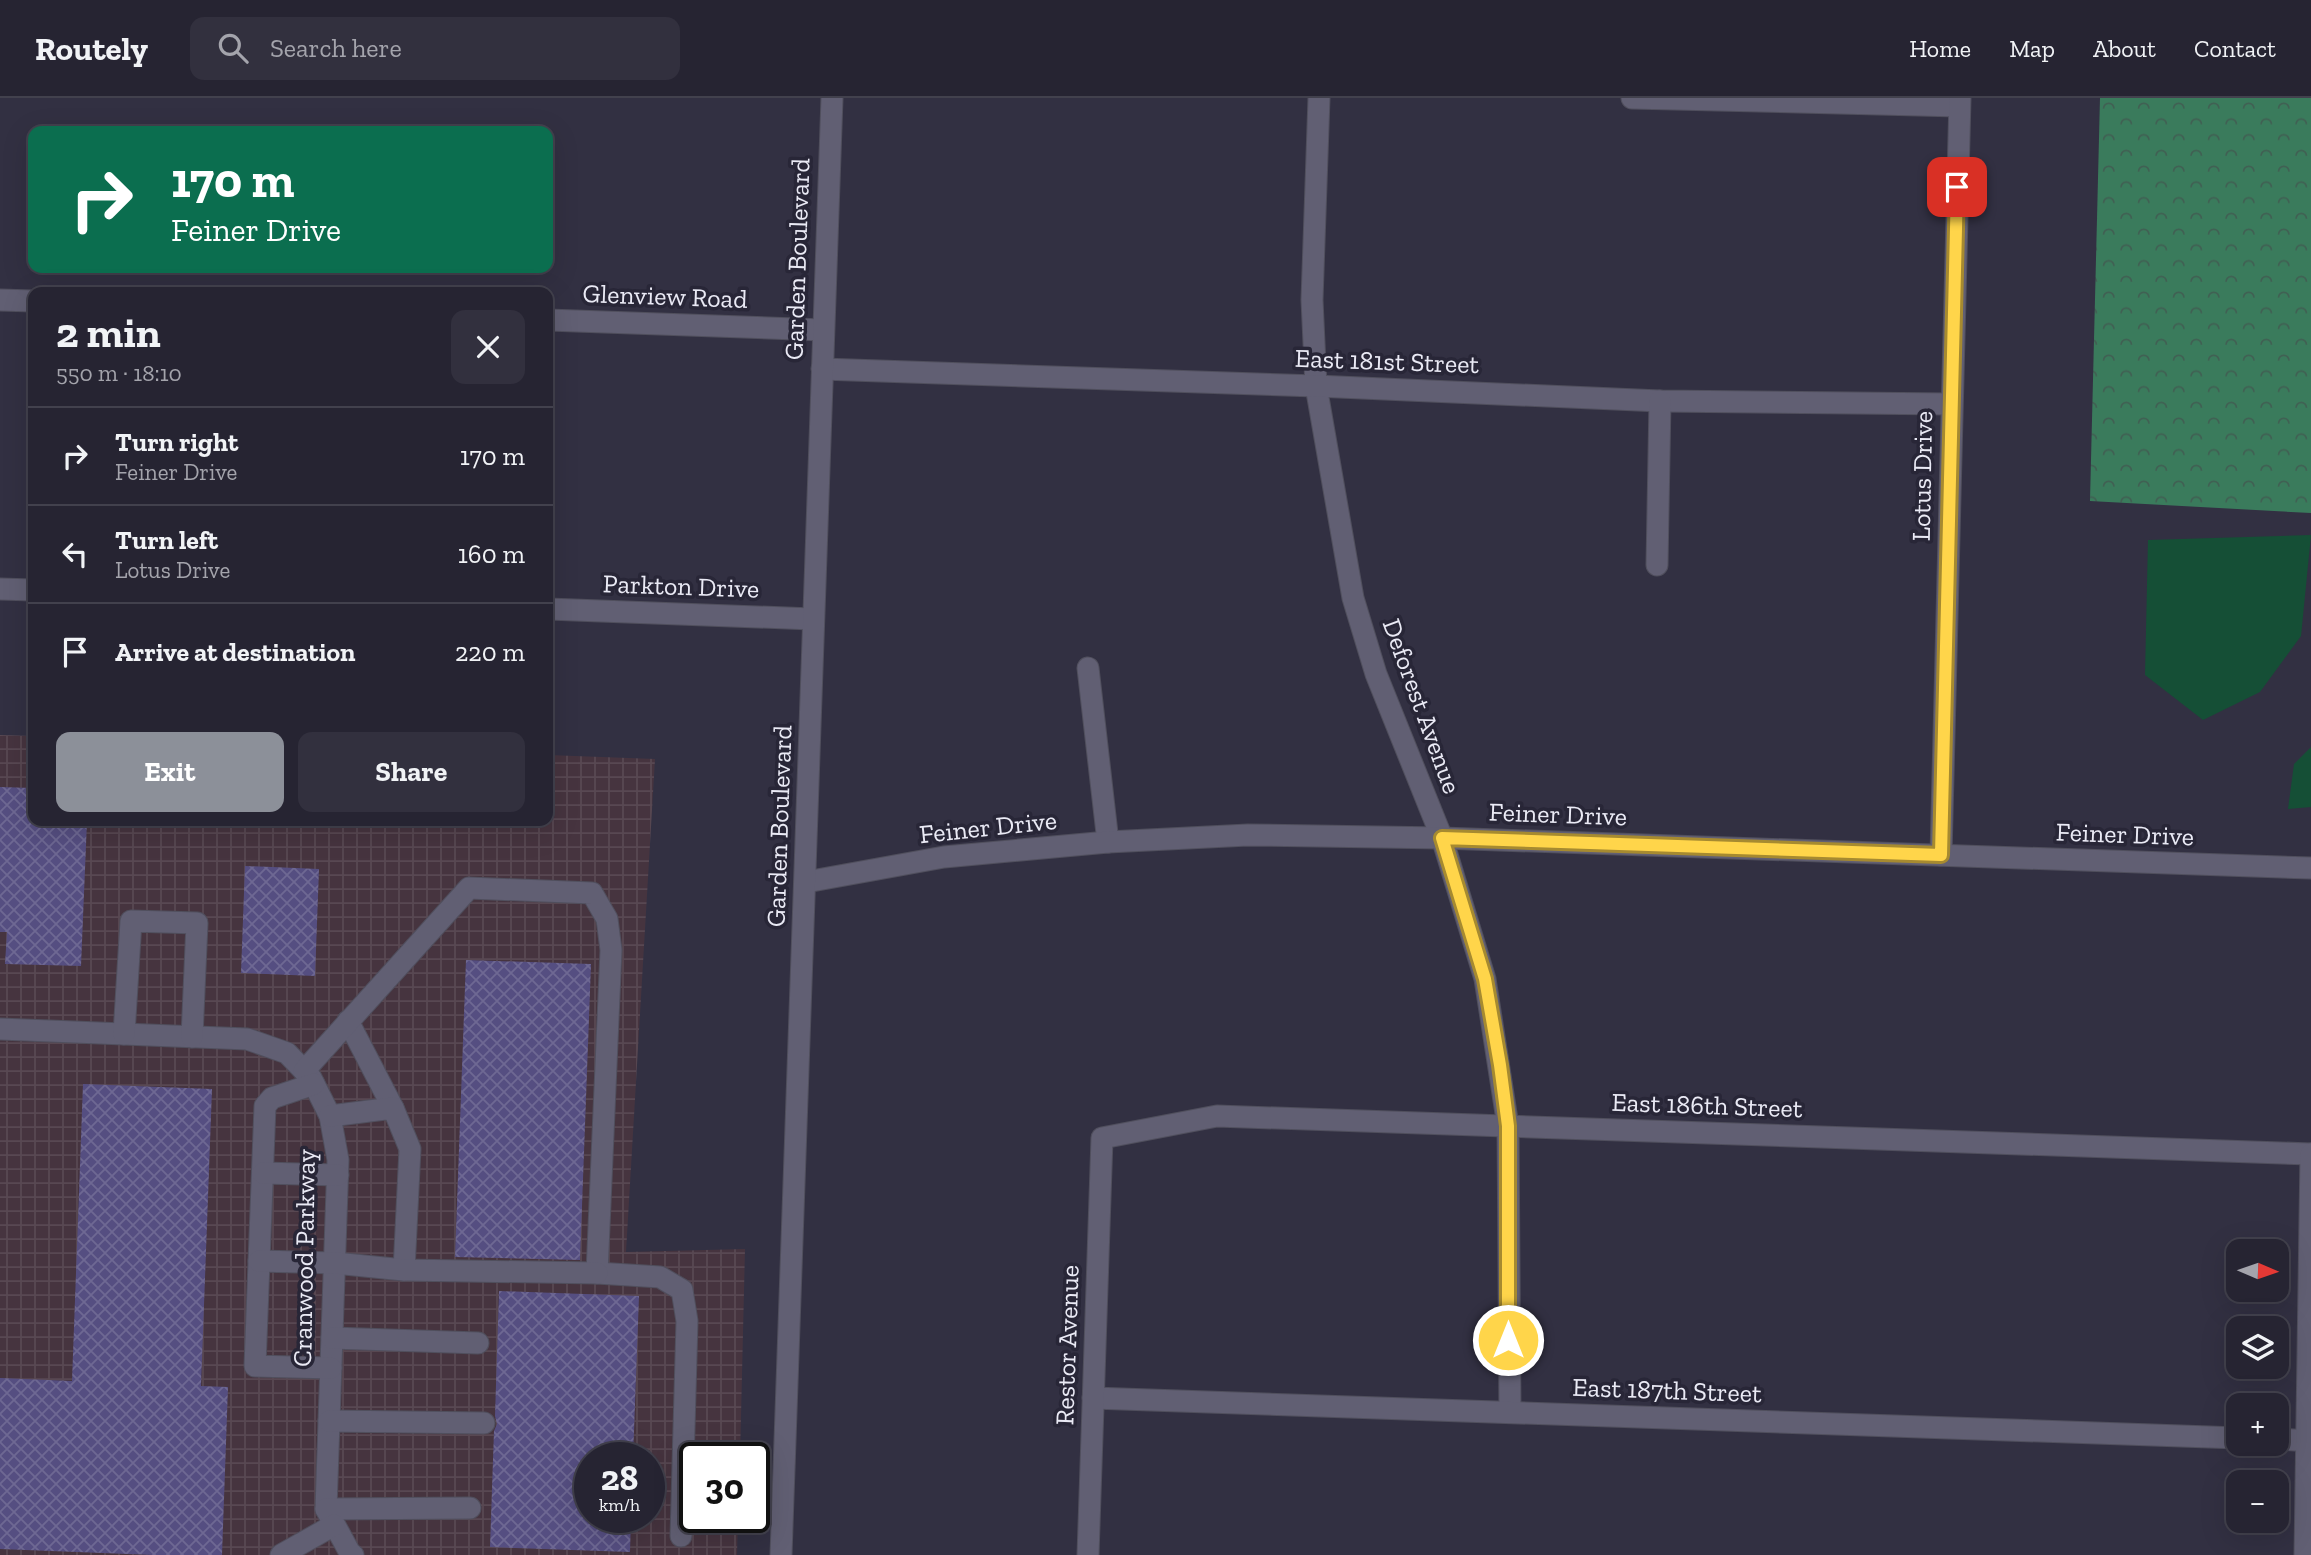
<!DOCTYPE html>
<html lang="en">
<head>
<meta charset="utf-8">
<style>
  :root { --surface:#262432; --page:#32303e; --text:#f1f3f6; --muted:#a4a4ac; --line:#42414d; --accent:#8c9099 }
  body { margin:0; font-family:"Zilla Slab",serif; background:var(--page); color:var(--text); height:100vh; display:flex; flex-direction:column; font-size:26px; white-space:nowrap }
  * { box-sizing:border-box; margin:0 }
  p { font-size:23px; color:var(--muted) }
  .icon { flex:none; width:38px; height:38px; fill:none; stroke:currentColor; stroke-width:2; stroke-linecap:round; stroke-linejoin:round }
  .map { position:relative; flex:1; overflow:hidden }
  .panel { position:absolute; left:28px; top:189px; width:525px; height:539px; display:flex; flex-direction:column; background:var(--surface); border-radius:14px; box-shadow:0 7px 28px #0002,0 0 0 2px var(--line) }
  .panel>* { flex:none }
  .top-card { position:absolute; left:28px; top:28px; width:525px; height:147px; border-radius:14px; box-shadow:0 7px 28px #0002,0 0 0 2px var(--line); background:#0b6e4f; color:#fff; overflow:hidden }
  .needle { width:46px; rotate:92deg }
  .buttons { position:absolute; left:2226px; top:1141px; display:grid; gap:14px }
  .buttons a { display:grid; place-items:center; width:63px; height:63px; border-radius:14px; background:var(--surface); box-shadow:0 7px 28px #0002,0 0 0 2px var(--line); font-size:35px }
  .speed { position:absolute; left:574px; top:1344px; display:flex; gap:14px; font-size:35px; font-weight:700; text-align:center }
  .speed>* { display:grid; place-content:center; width:91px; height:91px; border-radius:50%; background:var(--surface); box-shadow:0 7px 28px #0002,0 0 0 2px var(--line); line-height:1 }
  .speed small { font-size:18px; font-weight:400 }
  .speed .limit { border:4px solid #111; border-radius:10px; background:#fff; color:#111 }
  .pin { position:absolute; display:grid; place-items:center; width:60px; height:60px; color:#fff; margin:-30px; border-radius:14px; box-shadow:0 4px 10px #0006 }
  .me { position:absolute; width:77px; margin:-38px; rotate:0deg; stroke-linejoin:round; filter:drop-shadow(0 0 5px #0008) }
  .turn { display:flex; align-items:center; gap:24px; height:147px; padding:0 28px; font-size:32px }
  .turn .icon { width:91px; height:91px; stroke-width:2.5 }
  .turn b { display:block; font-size:49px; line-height:60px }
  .round { display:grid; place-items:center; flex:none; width:74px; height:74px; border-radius:14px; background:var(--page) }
  .overview { display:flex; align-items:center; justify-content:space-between; height:119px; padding:0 28px }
  h1 { font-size:42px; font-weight:800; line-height:52px }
  .action { display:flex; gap:14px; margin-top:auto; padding:14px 28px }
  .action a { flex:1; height:80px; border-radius:14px; background:var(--accent); color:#fff; font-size:28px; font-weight:800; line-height:80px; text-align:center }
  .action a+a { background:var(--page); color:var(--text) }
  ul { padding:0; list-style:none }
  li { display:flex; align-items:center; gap:21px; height:98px; padding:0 28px; border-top:2px solid var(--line) }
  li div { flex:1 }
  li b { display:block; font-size:26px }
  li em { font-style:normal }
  header { display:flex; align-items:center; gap:42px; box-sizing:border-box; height:98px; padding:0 35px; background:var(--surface); border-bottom:2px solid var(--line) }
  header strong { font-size:33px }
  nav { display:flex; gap:38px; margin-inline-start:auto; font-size:24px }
  .search { width:490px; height:63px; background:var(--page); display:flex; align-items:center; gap:18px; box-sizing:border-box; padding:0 24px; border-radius:14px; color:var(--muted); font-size:26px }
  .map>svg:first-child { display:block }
  .industrial { fill:url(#industrial-grid); fill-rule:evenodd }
  .forest { fill:url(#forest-crowns) }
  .garden { fill:#154f36 }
  .building { fill:url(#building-cross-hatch) }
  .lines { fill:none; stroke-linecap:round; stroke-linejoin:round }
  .minor-casing { stroke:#504f5d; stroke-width:23 }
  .minor { stroke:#615f73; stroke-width:21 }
  .route-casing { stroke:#a68a30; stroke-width:18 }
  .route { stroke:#ffd54a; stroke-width:12 }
  .labels { text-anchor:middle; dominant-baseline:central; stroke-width:7; stroke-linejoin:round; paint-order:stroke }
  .street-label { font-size:26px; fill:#eaeaf5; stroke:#282637 }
</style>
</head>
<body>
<header>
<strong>Routely</strong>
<div class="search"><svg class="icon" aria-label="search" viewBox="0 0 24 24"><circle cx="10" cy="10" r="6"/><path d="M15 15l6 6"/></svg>Search here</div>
<nav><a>Home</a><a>Map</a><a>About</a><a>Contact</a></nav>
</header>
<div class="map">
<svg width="2311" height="1457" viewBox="0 0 2311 1457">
  <defs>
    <pattern id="industrial-grid" width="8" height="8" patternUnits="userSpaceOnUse" patternTransform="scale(1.75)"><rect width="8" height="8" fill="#46343f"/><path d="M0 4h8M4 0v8" fill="none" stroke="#584852"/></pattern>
    <pattern id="forest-crowns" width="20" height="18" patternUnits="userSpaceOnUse" patternTransform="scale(1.75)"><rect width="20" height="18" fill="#3a7b5c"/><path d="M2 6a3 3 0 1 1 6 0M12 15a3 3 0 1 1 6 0" fill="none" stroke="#406053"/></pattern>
    <pattern id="building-cross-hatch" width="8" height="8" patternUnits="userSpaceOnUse" patternTransform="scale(1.75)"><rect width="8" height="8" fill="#554e81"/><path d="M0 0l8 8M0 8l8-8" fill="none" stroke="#6e6893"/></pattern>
  </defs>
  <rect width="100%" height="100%" fill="#323042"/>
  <path class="industrial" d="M 0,637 L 33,638 L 33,723 L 548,723 L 548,657 L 655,661 L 626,1154 L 745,1151 L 740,1360 L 695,1360 L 695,1419 L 738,1419 L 737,1457 L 0,1457 ZM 590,1360 L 649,1360 L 649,1419 L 590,1419 Z"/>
  <path class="forest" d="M 2100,0 L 2311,0 L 2311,415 L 2090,403 Z"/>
  <g class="garden">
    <path d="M 2311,437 L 2301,538 L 2260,594 L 2203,622 L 2145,577 L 2148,442 Z"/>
    <path d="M 2311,649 L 2311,709 L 2288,711 L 2294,666 Z"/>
  </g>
  <g class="building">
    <path d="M 0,689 L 33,690 L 33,723 L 87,723 L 81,868 L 5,866 L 7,834 L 0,834 Z"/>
    <path d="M 245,768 L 319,771 L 315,878 L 241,875 Z"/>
    <path d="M 466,862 L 591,866 L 580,1162 L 455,1159 Z"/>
    <path d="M 83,986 L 212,991 L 201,1288 L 228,1289 L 222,1457 L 153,1457 L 0,1451 L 0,1280 L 72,1283 Z"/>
    <path d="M 499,1193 L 639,1198 L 633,1360 L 590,1360 L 590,1419 L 631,1419 L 630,1454 L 490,1449 L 494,1333 L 497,1326 L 495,1318 Z"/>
  </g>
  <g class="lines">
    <defs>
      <g id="minor">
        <path d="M 1319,0 L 1312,202 L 1316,288 L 1353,500 L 1376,576 L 1442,740 L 1485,881 L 1508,1028 L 1510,1314"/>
        <path d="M 1632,0 L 1959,8"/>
        <path d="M 0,202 L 33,203"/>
        <path d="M 548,222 L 823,232"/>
        <path d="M 822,271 L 1316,288 L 1660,303 L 1951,306"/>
        <path d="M 1657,467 L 1660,303"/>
        <path d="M 0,491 L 33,492"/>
        <path d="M 548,511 L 812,521"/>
        <path d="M 1088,570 L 1108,744"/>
        <path d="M 1941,757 L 1960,0"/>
        <path d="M 806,784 L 944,759 L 1108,744 L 1248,737 L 1442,740 L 2311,770"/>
        <path d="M 348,923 L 393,1010"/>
        <path d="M 0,931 L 247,941 L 287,955 L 311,980 L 330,1018 L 338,1062 L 326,1411 L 350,1455 L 353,1457"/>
        <path d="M 124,936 L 131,823 L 197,825 L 192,939"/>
        <path d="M 304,973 L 469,790 L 592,795 L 607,821 L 611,852 L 597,1175 L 660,1179 L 682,1192 L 687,1223 L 681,1438"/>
        <path d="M 314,986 L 272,1000 L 265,1008 L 255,1268 L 331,1270"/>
        <path d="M 330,1018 L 393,1010 L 410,1051 L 404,1172"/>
        <path d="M 263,1075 L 338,1077"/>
        <path d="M 259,1163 L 335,1165 L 404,1172 L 597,1175"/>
        <path d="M 332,1240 L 478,1245"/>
        <path d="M 1093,1300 L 2238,1340"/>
        <path d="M 329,1323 L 484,1325"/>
        <path d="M 2277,1341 L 2311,1343"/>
        <path d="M 326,1411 L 470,1410"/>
        <path d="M 281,1457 L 334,1427"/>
        <path d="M 781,1457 L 832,0"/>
        <path d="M 1088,1457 L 1102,1040 L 1217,1018 L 2311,1056"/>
        <path d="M 2305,1457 L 2311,1056"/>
      </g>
    </defs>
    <use href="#minor" class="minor-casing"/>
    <use href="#minor" class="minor"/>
  </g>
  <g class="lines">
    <defs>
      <path id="route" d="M 1508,1242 L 1508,1028 L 1500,967 L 1485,881 L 1442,740 L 1941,757 L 1957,89"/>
    </defs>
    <use href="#route" class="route-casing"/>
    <use href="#route" class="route"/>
  </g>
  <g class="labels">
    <g class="street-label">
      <text transform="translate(797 161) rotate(-88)">Garden Boulevard</text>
      <text transform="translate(665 198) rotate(2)">Glenview Road</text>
      <text transform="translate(1387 263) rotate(2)">East 181st Street</text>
      <text transform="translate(1922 378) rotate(-89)">Lotus Drive</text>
      <text transform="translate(681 488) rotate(2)">Parkton Drive</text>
      <text transform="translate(1422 608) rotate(70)">Deforest Avenue</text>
      <text transform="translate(1558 716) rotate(2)">Feiner Drive</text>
      <text transform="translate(779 728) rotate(-88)">Garden Boulevard</text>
      <text transform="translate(988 729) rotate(-6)">Feiner Drive</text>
      <text transform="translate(2125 736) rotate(2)">Feiner Drive</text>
      <text transform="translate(1707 1007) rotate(2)">East 186th Street</text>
      <text transform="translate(304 1160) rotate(-89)">Cranwood Parkway</text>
      <text transform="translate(1067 1247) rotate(-88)">Restor Avenue</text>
      <text transform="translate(1667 1292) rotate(2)">East 187th Street</text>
    </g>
  </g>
</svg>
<div class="buttons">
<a><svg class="needle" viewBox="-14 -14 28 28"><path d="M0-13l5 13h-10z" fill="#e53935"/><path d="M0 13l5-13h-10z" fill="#a4a4ac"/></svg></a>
<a><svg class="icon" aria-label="layers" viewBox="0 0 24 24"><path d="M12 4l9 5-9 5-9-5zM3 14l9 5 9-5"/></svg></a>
<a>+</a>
<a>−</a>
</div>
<div class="speed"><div>28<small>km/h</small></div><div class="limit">30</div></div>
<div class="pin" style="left:1957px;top:89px;background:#d93025"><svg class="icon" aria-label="arrive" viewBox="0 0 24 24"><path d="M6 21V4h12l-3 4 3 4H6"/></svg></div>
<svg class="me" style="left:1508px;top:1242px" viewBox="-20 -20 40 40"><circle r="17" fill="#ffd54a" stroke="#fff" stroke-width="3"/><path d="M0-11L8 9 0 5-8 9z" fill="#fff"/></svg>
<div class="top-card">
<div class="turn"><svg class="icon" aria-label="right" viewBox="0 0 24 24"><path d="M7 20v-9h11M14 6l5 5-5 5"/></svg><div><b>170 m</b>Feiner Drive</div></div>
</div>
<section class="panel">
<div class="overview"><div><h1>2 min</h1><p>550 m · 18:10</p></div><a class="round"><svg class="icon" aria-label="close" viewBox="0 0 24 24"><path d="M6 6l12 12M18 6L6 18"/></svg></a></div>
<ul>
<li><svg class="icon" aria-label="right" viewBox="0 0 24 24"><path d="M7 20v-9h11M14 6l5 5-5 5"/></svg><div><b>Turn right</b><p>Feiner Drive</p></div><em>170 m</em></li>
<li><svg class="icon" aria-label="left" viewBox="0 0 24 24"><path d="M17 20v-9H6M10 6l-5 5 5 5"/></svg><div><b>Turn left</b><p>Lotus Drive</p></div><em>160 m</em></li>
<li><svg class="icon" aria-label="arrive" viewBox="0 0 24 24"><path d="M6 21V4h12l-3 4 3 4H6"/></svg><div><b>Arrive at destination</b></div><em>220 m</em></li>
</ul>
<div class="action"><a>Exit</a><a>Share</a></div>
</section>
</div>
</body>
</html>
